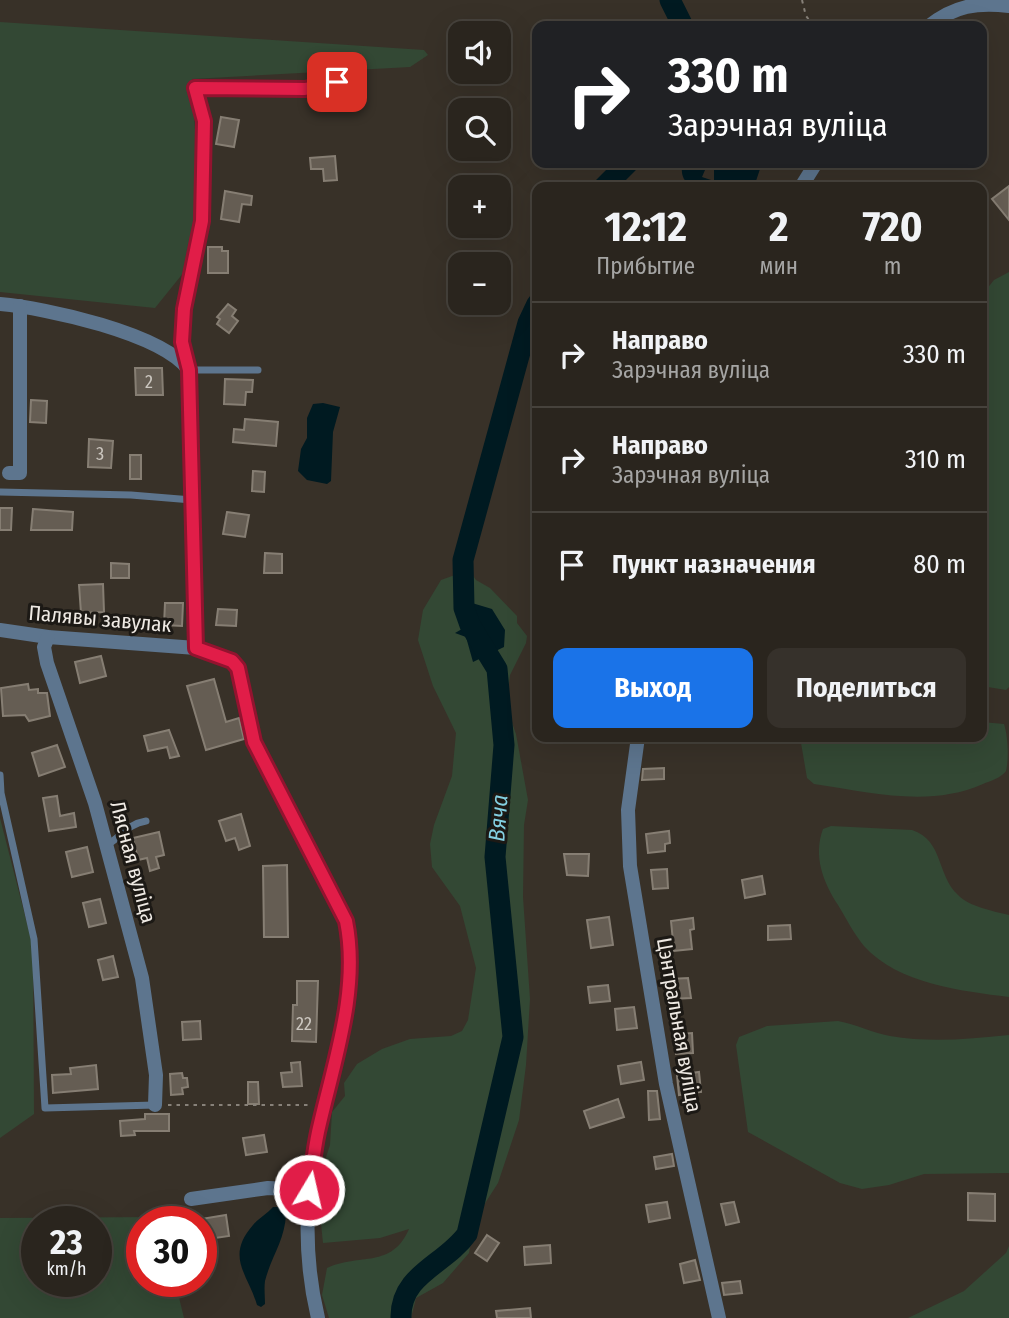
<!DOCTYPE html>
<html lang="ru">
<head>
<meta charset="utf-8">
<style>
  :root { --surface:#2a251e; --page:#36312b; --text:#f1f3f6; --muted:#a5a5a4; --line:#46423c; --accent:#1a73e8 }
  body { margin:0; font-family:"Fira Sans Condensed",sans-serif; background:var(--page); color:var(--text); height:100vh; display:flex; flex-direction:column; font-size:26px; white-space:nowrap }
  * { box-sizing:border-box; margin:0 }
  p { font-size:23px; color:var(--muted) }
  .icon { flex:none; width:38px; height:38px; fill:none; stroke:currentColor; stroke-width:2; stroke-linecap:round; stroke-linejoin:round }
  .map { position:relative; flex:1; overflow:hidden }
  .panel { position:absolute; left:532px; top:182px; width:455px; height:560px; display:flex; flex-direction:column; background:var(--surface); border-radius:14px; box-shadow:0 7px 28px #0002,0 0 0 2px var(--line) }
  .panel>* { flex:none }
  .top-card { position:absolute; left:532px; top:21px; width:455px; height:147px; border-radius:14px; box-shadow:0 7px 28px #0002,0 0 0 2px var(--line); background:#202124; color:#fff; overflow:hidden }
  .buttons { position:absolute; left:448px; top:21px; display:grid; gap:14px }
  .buttons a { display:grid; place-items:center; width:63px; height:63px; border-radius:14px; background:var(--surface); box-shadow:0 7px 28px #0002,0 0 0 2px var(--line); font-size:35px }
  .speed { position:absolute; left:21px; top:1206px; display:flex; gap:14px; font-size:35px; font-weight:700; text-align:center }
  .speed>* { display:grid; place-content:center; width:91px; height:91px; border-radius:50%; background:var(--surface); box-shadow:0 7px 28px #0002,0 0 0 2px var(--line); line-height:1 }
  .speed small { font-size:18px; font-weight:400 }
  .speed .limit { border:10px solid #d22; background:#fff; color:#111 }
  .pin { position:absolute; display:grid; place-items:center; width:60px; height:60px; color:#fff; margin:-30px; border-radius:14px; box-shadow:0 4px 10px #0006 }
  .me { position:absolute; width:77px; margin:-38px; rotate:9deg; stroke-linejoin:round; filter:drop-shadow(0 0 5px #0008) }
  .turn { display:flex; align-items:center; gap:24px; height:147px; padding:0 21px; font-size:32px }
  .turn .icon { width:91px; height:91px; stroke-width:2.5 }
  .turn b { display:block; font-size:49px; line-height:60px }
  .eta { display:flex; justify-content:space-evenly; align-items:center; height:119px; text-align:center }
  .eta b { font-size:42px; font-weight:700; line-height:49px }
  .cta { display:flex; gap:14px; margin-top:auto; padding:14px 21px }
  .cta a { flex:1; height:80px; border-radius:14px; background:var(--accent); color:#fff; font-size:28px; font-weight:700; line-height:80px; text-align:center }
  .cta a+a { background:var(--page); color:var(--text) }
  ul { padding:0; list-style:none }
  li { display:flex; align-items:center; gap:21px; height:105px; padding:0 21px; border-top:2px solid var(--line) }
  li div { flex:1 }
  li b { display:block; font-size:26px }
  li em { font-style:normal }
  .map>svg:first-child { display:block }
  .green { fill:#334834; fill-rule:evenodd }
  .water { fill:#001a21 }
  .lines { fill:none; stroke-linecap:round; stroke-linejoin:round }
  .river { stroke:#001a21; stroke-width:21 }
  .building { fill:#655d53; stroke:#867e73; stroke-width:2 }
  .path { stroke:#878179; stroke-width:2; stroke-dasharray:3.5 5; stroke-linecap:butt }
  .lane { stroke:#5d758e; stroke-width:7 }
  .street { stroke:#5d758e; stroke-width:14 }
  .route-casing { stroke:#92132f; stroke-width:18 }
  .route { stroke:#e11d48; stroke-width:12 }
  .labels { text-anchor:middle; dominant-baseline:central; stroke-width:6; stroke-linejoin:round; paint-order:stroke }
  .number-label { font-size:18px; fill:#ccc7c0 }
  .street-label { font-size:21px; fill:#efeae4; stroke:#1c1915 }
  .water-label { font-size:23px; font-style:italic; fill:#83cfe1; stroke:#1c1915 }
</style>
</head>
<body>
<div class="map">
<svg width="1009" height="1318" viewBox="0 0 1009 1318">
  <rect width="100%" height="100%" fill="#383128"/>
  <g class="green">
    <path d="M 0,22 L 424,50 L 428,55 L 410,67 L 192,79 L 200,213 L 184,272 L 155,308 L 0,292 Z"/>
    <path d="M 1009,272 L 1009,687 L 1006,690 L 982,686 L 982,295 L 994,280 Z"/>
    <path d="M 469,570 L 476,580 L 490,588 L 517,616 L 517,623 L 527,636 L 526,643 L 510,675 L 506,706 L 516,734 L 528,800 L 524,825 L 523,897 L 530,999 L 526,1065 L 519,1120 L 498,1183 L 475,1219 L 469,1253 L 443,1283 L 416,1298 L 411,1318 L 329,1318 L 322,1295 L 327,1268 C 359,1253 392,1269 409,1229 L 380,1238 L 323,1243 L 317,1185 L 330,1145 L 332,1112 L 345,1096 L 344,1083 L 357,1064 L 382,1049 L 410,1039 L 451,1036 L 462,1031 L 468,1020 L 476,968 L 460,906 L 432,867 L 430,844 L 434,825 L 452,776 L 456,733 L 433,686 L 418,640 L 423,610 L 441,580 Z"/>
    <path d="M 982,722 L 1004,724 C 1008,736 1009,759 1006,771 C 1001,778 990,781 983,784 C 929,808 870,792 814,784 L 807,778 L 800,737 L 982,737 Z"/>
    <path d="M 0,818 L 33,947 L 34,1114 L 0,1138 Z"/>
    <path d="M 831,826 L 912,830 C 944,841 936,874 958,895 C 970,907 993,911 1009,915 L 1009,997 C 962,991 898,984 864,946 C 854,934 846,918 838,905 C 823,882 813,856 823,829 Z"/>
    <path d="M 838,1021 C 856,1024 872,1033 890,1036 C 930,1043 969,1039 1009,1035 L 1009,1173 L 924,1174 L 889,1185 L 862,1189 L 840,1183 L 748,1132 L 736,1045 L 739,1037 L 767,1026 Z"/>
    <path d="M 157,1217 L 159,1221 L 142,1222 L 142,1281 L 175,1281 L 184,1318 L 0,1318 L 0,1218 ZM 37,1222 L 96,1222 L 96,1281 L 37,1281 Z"/>
    <path d="M 1009,1246 L 1009,1318 L 908,1318 L 964,1291 L 1006,1253 Z"/>
  </g>
  <g class="water">
    <path d="M 682,163 L 708,163 L 702,177 L 714,181 L 714,169 L 710,163 L 762,163 L 754,187 L 696,187 C 683,183 681,176 682,163 Z"/>
    <path d="M 323,403 L 340,407 L 333,432 L 331,481 L 327,484 L 307,480 L 298,471 L 301,449 L 307,438 L 307,418 L 313,404 Z"/>
    <path d="M 472,603 L 492,609 L 505,630 L 504,647 L 473,662 L 466,637 L 455,633 L 469,625 L 464,608 Z"/>
    <path d="M 273,1207 L 278,1207 L 286,1214 C 285,1240 271,1257 265,1281 C 264,1288 265,1297 265,1304 L 261,1307 L 257,1305 C 248,1274 225,1257 253,1225 C 259,1218 267,1214 273,1207 Z"/>
  </g>
  <g class="lines">
    <g class="river">
      <path d="M 670,0 L 683,26"/>
      <path d="M 604,187 L 628,163"/>
      <path d="M 401,1318 C 400,1274 445,1265 467,1234 L 513,1037 L 495,857 L 504,745 L 497,669 L 470,625 L 464,608 L 463,560 L 528,323 L 537,304"/>
    </g>
  </g>
  <g class="building">
    <path d="M 221,117 L 239,120 L 234,147 L 216,144 Z"/>
    <path d="M 335,156 L 337,180 L 324,181 L 323,169 L 311,169 L 310,158 Z"/>
    <path d="M 1009,186 L 1009,220 L 992,199 Z"/>
    <path d="M 225,191 L 252,196 L 251,205 L 242,204 L 239,222 L 221,219 Z"/>
    <path d="M 208,247 L 222,247 L 222,251 L 228,251 L 228,273 L 208,273 Z"/>
    <path d="M 228,304 L 236,310 L 232,316 L 238,321 L 229,333 L 217,324 L 220,319 L 217,317 Z"/>
    <path d="M 135,368 L 162,368 L 163,395 L 136,395 Z"/>
    <path d="M 225,379 L 253,380 L 252,392 L 246,392 L 245,405 L 224,404 Z"/>
    <path d="M 31,400 L 47,401 L 46,423 L 30,422 Z"/>
    <path d="M 245,419 L 278,422 L 276,446 L 233,442 L 234,429 L 244,430 Z"/>
    <path d="M 89,439 L 113,441 L 111,468 L 88,467 Z"/>
    <rect x="130" y="455" width="11" height="24"/>
    <path d="M 253,471 L 265,472 L 264,492 L 252,491 Z"/>
    <path d="M 0,508 L 12,508 L 11,530 L 0,530 Z"/>
    <path d="M 33,509 L 73,512 L 72,530 L 31,530 Z"/>
    <path d="M 227,512 L 249,515 L 245,537 L 223,534 Z"/>
    <path d="M 265,553 L 282,554 L 282,573 L 264,573 Z"/>
    <path d="M 111,563 L 129,564 L 129,578 L 111,578 Z"/>
    <path d="M 103,584 L 104,612 L 81,613 L 79,585 Z"/>
    <path d="M 165,603 L 183,603 L 182,626 L 164,625 Z"/>
    <path d="M 218,609 L 237,610 L 236,626 L 216,625 Z"/>
    <path d="M 101,656 L 106,676 L 80,683 L 75,662 Z"/>
    <path d="M 214,679 L 226,722 L 239,718 L 244,739 L 206,750 L 187,686 Z"/>
    <path d="M 28,684 L 29,690 L 38,689 L 38,693 L 47,693 L 50,716 L 29,721 L 25,715 L 3,716 L 1,688 Z"/>
    <path d="M 169,730 L 179,756 L 170,758 L 167,747 L 148,751 L 144,736 Z"/>
    <path d="M 57,745 L 65,767 L 39,776 L 32,753 Z"/>
    <path d="M 664,768 L 664,779 L 642,780 L 643,769 Z"/>
    <path d="M 57,796 L 60,816 L 74,813 L 76,827 L 49,831 L 43,798 Z"/>
    <path d="M 241,814 L 250,846 L 239,850 L 235,838 L 226,841 L 219,821 Z"/>
    <path d="M 669,831 L 670,843 L 665,844 L 665,851 L 648,853 L 646,834 Z"/>
    <path d="M 159,832 L 164,855 L 156,857 L 159,868 L 150,871 L 147,858 L 138,860 L 133,838 Z"/>
    <path d="M 87,847 L 93,872 L 72,877 L 66,852 Z"/>
    <path d="M 564,854 L 589,854 L 588,876 L 567,875 Z"/>
    <path d="M 287,865 L 288,937 L 264,937 L 263,866 Z"/>
    <path d="M 667,869 L 668,888 L 653,889 L 651,870 Z"/>
    <path d="M 762,876 L 765,894 L 745,898 L 742,880 Z"/>
    <path d="M 100,899 L 106,923 L 89,927 L 83,903 Z"/>
    <path d="M 609,917 L 613,945 L 591,948 L 587,920 Z"/>
    <path d="M 693,918 L 694,929 L 690,930 L 692,949 L 674,951 L 671,921 Z"/>
    <path d="M 790,925 L 791,939 L 768,940 L 768,926 Z"/>
    <path d="M 113,956 L 118,977 L 103,980 L 98,960 Z"/>
    <path d="M 688,978 L 691,998 L 671,999 L 670,979 Z"/>
    <path d="M 297,981 L 318,981 L 316,1042 L 292,1041 L 293,1005 L 297,1005 Z"/>
    <path d="M 608,985 L 610,1001 L 590,1003 L 588,987 Z"/>
    <path d="M 634,1007 L 637,1028 L 617,1030 L 615,1009 Z"/>
    <path d="M 200,1021 L 201,1039 L 183,1040 L 182,1022 Z"/>
    <path d="M 692,1033 L 693,1053 L 676,1054 L 675,1042 L 682,1041 L 681,1034 Z"/>
    <path d="M 300,1062 L 302,1086 L 283,1087 L 281,1073 L 292,1072 L 291,1063 Z"/>
    <path d="M 641,1062 L 644,1080 L 621,1084 L 618,1066 Z"/>
    <path d="M 96,1065 L 98,1089 L 53,1093 L 52,1075 L 71,1074 L 70,1068 Z"/>
    <path d="M 699,1072 L 701,1092 L 679,1095 L 677,1075 Z"/>
    <path d="M 182,1073 L 183,1078 L 187,1078 L 188,1087 L 182,1088 L 183,1094 L 171,1095 L 170,1074 Z"/>
    <path d="M 248,1082 L 258,1082 L 259,1104 L 248,1104 Z"/>
    <path d="M 648,1091 L 657,1091 L 660,1119 L 649,1120 Z"/>
    <path d="M 618,1099 L 624,1117 L 590,1128 L 584,1111 Z"/>
    <path d="M 145,1114 L 169,1114 L 169,1131 L 134,1131 L 135,1135 L 121,1136 L 120,1121 L 145,1119 Z"/>
    <path d="M 264,1135 L 267,1152 L 246,1155 L 243,1138 Z"/>
    <path d="M 672,1154 L 674,1166 L 656,1169 L 654,1157 Z"/>
    <path d="M 968,1193 L 995,1194 L 995,1221 L 968,1220 Z"/>
    <path d="M 667,1202 L 670,1218 L 649,1222 L 646,1205 Z"/>
    <path d="M 734,1202 L 739,1222 L 726,1225 L 721,1204 Z"/>
    <path d="M 226,1215 L 229,1236 L 201,1240 L 201,1219 Z"/>
    <path d="M 487,1235 L 499,1243 L 487,1261 L 475,1253 Z"/>
    <path d="M 550,1245 L 551,1263 L 525,1265 L 524,1247 Z"/>
    <path d="M 695,1260 L 700,1280 L 684,1283 L 680,1264 Z"/>
    <path d="M 740,1281 L 742,1293 L 724,1295 L 722,1283 Z"/>
    <path d="M 530,1308 L 531,1318 L 497,1318 L 496,1311 Z"/>
  </g>
  <g class="lines">
    <g class="path">
      <path d="M 802,0 L 806,16 L 814,26"/>
      <path d="M 168,1105 L 310,1105"/>
    </g>
    <g class="lane">
      <path d="M 189,370 L 258,370"/>
      <path d="M 0,492 L 131,495 L 192,500"/>
      <path d="M 0,775 L 1,793 L 34,939 L 45,1108 L 155,1105"/>
      <path d="M 107,845 C 122,836 128,824 146,821"/>
    </g>
    <g class="street">
      <path d="M 929,26 C 954,6 977,2 1009,6"/>
      <path d="M 801,187 L 816,163"/>
      <path d="M 0,304 C 46,308 161,333 189,370"/>
      <path d="M 9,473 L 20,473 L 20,306"/>
      <path d="M 0,630 L 48,637 L 196,648 L 232,661 L 238,668 L 254,742 L 347,921 C 359,992 333,1063 318,1132 C 305,1194 303,1256 318,1318"/>
      <path d="M 48,637 L 44,647 L 47,663 L 95,803 L 142,978 L 156,1075 L 155,1105"/>
      <path d="M 196,648 L 189,370 L 182,342 L 184,309 L 202,221 L 204,121 L 195,88 L 305,89 L 337,82"/>
      <path d="M 638,737 L 628,810 L 630,866 L 666,1084 L 719,1318"/>
      <path d="M 191,1199 L 268,1188 L 309,1190"/>
    </g>
  </g>
  <g class="lines">
    <defs>
      <path id="route" d="M 309,1190 C 312,1171 314,1151 318,1132 C 333,1064 360,991 346,921 L 254,742 L 238,668 L 232,661 L 196,648 L 189,370 L 182,342 L 184,309 L 202,221 L 204,121 L 195,88 L 305,89 L 337,82"/>
    </defs>
    <use href="#route" class="route-casing"/>
    <use href="#route" class="route"/>
  </g>
  <g class="labels">
    <g class="number-label">
      <text x="149" y="382">2</text>
      <text x="100" y="454">3</text>
      <text x="304" y="1024">22</text>
    </g>
    <g class="street-label">
      <text transform="translate(100 619) rotate(5)">Палявы завулак</text>
      <text transform="translate(133 862) rotate(75)">Лясная вуліца</text>
      <text transform="translate(679 1025) rotate(80)">Цэнтральная вуліца</text>
    </g>
    <g class="water-label">
      <text transform="translate(498 818) rotate(-86)">Вяча</text>
    </g>
  </g>
</svg>
<div class="buttons">
<a><svg class="icon" aria-label="sound" viewBox="0 0 24 24"><path d="M4 9h4l5-4v14l-5-4H4zM17 9q2 3 0 6"/></svg></a>
<a><svg class="icon" aria-label="search" viewBox="0 0 24 24"><circle cx="10" cy="10" r="6"/><path d="M15 15l6 6"/></svg></a>
<a>+</a>
<a>−</a>
</div>
<div class="speed"><div>23<small>km/h</small></div><div class="limit">30</div></div>
<div class="pin" style="left:337px;top:82px;background:#d93025"><svg class="icon" aria-label="arrive" viewBox="0 0 24 24"><path d="M6 21V4h12l-3 4 3 4H6"/></svg></div>
<svg class="me" style="left:309px;top:1190px" viewBox="-20 -20 40 40"><circle r="17" fill="#e11d48" stroke="#fff" stroke-width="3"/><path d="M0-11L8 9 0 5-8 9z" fill="#fff"/></svg>
<div class="top-card">
<div class="turn"><svg class="icon" aria-label="right" viewBox="0 0 24 24"><path d="M7 20v-9h11M14 6l5 5-5 5"/></svg><div><b>330 m</b>Зарэчная вуліца</div></div>
</div>
<section class="panel">
<div class="eta">
<div><b>12:12</b><p>Прибытие</p></div>
<div><b>2</b><p>мин</p></div>
<div><b>720</b><p>m</p></div>
</div>
<ul>
<li><svg class="icon" aria-label="right" viewBox="0 0 24 24"><path d="M7 20v-9h11M14 6l5 5-5 5"/></svg><div><b>Направо</b><p>Зарэчная вуліца</p></div><em>330 m</em></li>
<li><svg class="icon" aria-label="right" viewBox="0 0 24 24"><path d="M7 20v-9h11M14 6l5 5-5 5"/></svg><div><b>Направо</b><p>Зарэчная вуліца</p></div><em>310 m</em></li>
<li><svg class="icon" aria-label="arrive" viewBox="0 0 24 24"><path d="M6 21V4h12l-3 4 3 4H6"/></svg><div><b>Пункт назначения</b></div><em>80 m</em></li>
</ul>
<div class="cta"><a>Выход</a><a>Поделиться</a></div>
</section>
</div>
</body>
</html>
